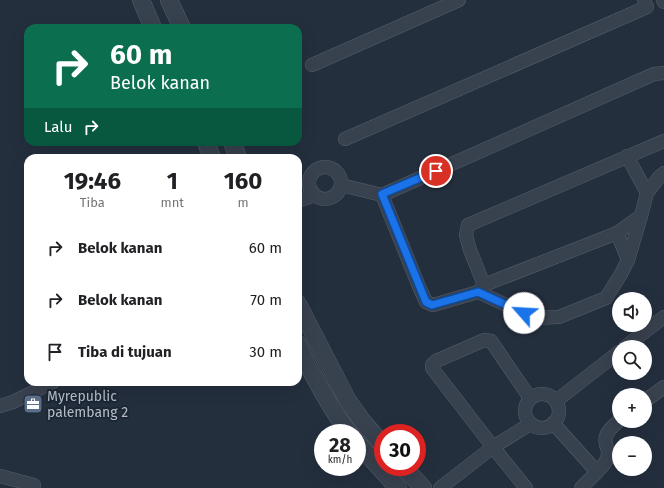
<!DOCTYPE html>
<html lang="id">
<head>
<meta charset="utf-8">
<style>
  :root { --surface:#fff; --page:#f6f6f6; --text:#202124; --muted:#757577 }
  body { margin:0; font-family:"Fira Sans",sans-serif; background:var(--page); color:var(--text); height:100vh; display:flex; flex-direction:column; font-size:15px; white-space:nowrap }
  * { box-sizing:border-box; margin:0 }
  p { font-size:13px; color:var(--muted) }
  .icon { flex:none; width:22px; height:22px; fill:none; stroke:currentColor; stroke-width:2; stroke-linecap:round; stroke-linejoin:round }
  .map { position:relative; flex:1; overflow:hidden }
  .details { position:absolute; left:24px; top:154px; width:278px; height:232px; display:flex; flex-direction:column; background:var(--surface); border-radius:12px; box-shadow:0 4px 16px #0002 }
  .details>* { flex:none }
  .guide { position:absolute; left:24px; top:24px; width:278px; height:122px; border-radius:12px; box-shadow:0 4px 16px #0002; background:#0b6e4f; color:#fff; overflow:hidden }
  .fabs { position:absolute; left:612px; top:292px; display:grid; gap:8px }
  .fabs a { display:grid; place-items:center; width:40px; height:40px; border-radius:50%; background:var(--surface); box-shadow:0 4px 16px #0002; font-size:20px }
  .speed { position:absolute; left:314px; top:424px; display:flex; gap:8px; font-size:20px; font-weight:700; text-align:center }
  .speed>* { display:grid; place-content:center; width:52px; height:52px; border-radius:50%; background:var(--surface); box-shadow:0 4px 16px #0002; line-height:1 }
  .speed small { font-size:10px; font-weight:400 }
  .speed .limit { border:6px solid #d22; background:#fff; color:#111 }
  .pin { position:absolute; display:grid; place-items:center; width:34px; height:34px; color:#fff; margin:-17px; border:2px solid #fff; border-radius:50%; box-shadow:0 1px 4px #0007 }
  .me { position:absolute; width:44px; margin:-22px; rotate:296deg; stroke-linejoin:round; filter:drop-shadow(0 0 3px #0008) }
  .turn { display:flex; align-items:center; gap:14px; height:84px; padding:0 20px; font-size:18px }
  .turn .icon { width:52px; height:52px; stroke-width:2.5 }
  .turn b { display:block; font-size:28px; line-height:34px }
  .then { display:flex; align-items:center; height:38px; padding:0 20px; background:#0003; gap:8px; font-size:15px }
  .eta { display:flex; justify-content:space-evenly; align-items:center; height:68px; text-align:center }
  .eta b { font-size:24px; font-weight:700; line-height:28px }
  ul { padding:0; list-style:none }
  li { display:flex; align-items:center; gap:12px; height:52px; padding:0 20px }
  li div { flex:1 }
  li b { display:block; font-size:15px }
  li em { font-style:normal }
  .map>svg:first-child { display:block }
  .lines { fill:none; stroke-linecap:round; stroke-linejoin:round }
  .minor-casing { stroke:#565f6c; stroke-width:14 }
  .tertiary-casing { stroke:#565f6c; stroke-width:18 }
  .minor { stroke:#38414e; stroke-width:13 }
  .tertiary { stroke:#38414e; stroke-width:17 }
  .route-casing { stroke:#114b97; stroke-width:10 }
  .route { stroke:#1a73e8; stroke-width:7 }
  .labels { text-anchor:middle; dominant-baseline:central; stroke-width:4; stroke-linejoin:round; paint-order:stroke }
  .poi-label { font-size:14px; fill:#b4bcc9; stroke:#1d2633; text-anchor:start }
</style>
</head>
<body>
<div class="map">
<svg width="664" height="488" viewBox="0 0 664 488">
  <rect width="100%" height="100%" fill="#242f3e"/>
  <g class="lines">
    <defs>
      <g id="minor">
        <path d="M 663,0 L 664,2"/>
        <path d="M 312,65 L 459,0"/>
        <path d="M 345,139 L 647,7 L 644,0"/>
        <path d="M 627,156 L 647,193"/>
        <circle cx="325" cy="183" r="16"/>
        <path d="M 341,185 L 382,195 L 654,74 L 664,73"/>
        <path d="M 382,195 L 420,289 L 426,302 L 433,305 L 478,292 L 484,285 L 470,250 L 466,235 L 468,225 L 664,141"/>
        <path d="M 298,201 L 315,195"/>
        <path d="M 617,233 L 628,260"/>
        <path d="M 484,285 L 617,233 L 641,216"/>
        <path d="M 478,292 L 535,318 L 559,317 L 606,298 L 621,274 L 628,260 L 641,216 L 647,193 L 660,176 L 664,173"/>
        <path d="M 625,347 L 664,317"/>
        <circle cx="542" cy="411" r="17"/>
        <path d="M 556,401 L 619,352"/>
        <path d="M 645,401 L 664,387"/>
        <path d="M 0,406 L 13,402 L 53,382"/>
        <path d="M 553,423 L 597,472 L 581,488"/>
        <path d="M 597,472 C 602,467 608,461 608,453 C 609,451 606,447 606,444 C 603,434 612,427 619,421"/>
        <path d="M 0,476 L 34,485 L 33,488"/>
        <path d="M 440,488 L 493,447 L 432,368 L 432,365 L 436,361 L 482,341 L 485,340 L 491,341 L 530,398"/>
        <path d="M 526,488 L 493,447 L 530,424"/>
      </g>
      <g id="tertiary">
        <path d="M 141,0 L 153,28"/>
        <path d="M 169,0 L 182,28"/>
        <path d="M 206,142 L 212,158"/>
        <path d="M 232,142 L 238,158"/>
        <path d="M 298,304 L 348,401 L 363,422 L 383,445"/>
        <path d="M 298,344 C 313,376 328,405 349,433"/>
        <path d="M 357,443 L 398,488"/>
        <path d="M 404,467 L 423,488"/>
      </g>
    </defs>
    <use href="#minor" class="minor-casing"/>
    <use href="#tertiary" class="tertiary-casing"/>
    <use href="#minor" class="minor"/>
    <use href="#tertiary" class="tertiary"/>
  </g>
  <g class="lines">
    <defs>
      <path id="route" d="M 436,171 L 382,194 L 426,302 L 432,305 L 478,292 L 524,313"/>
    </defs>
    <use href="#route" class="route-casing"/>
    <use href="#route" class="route"/>
  </g>
  <defs>
    <symbol id="office-square" viewBox="-11 -11 22 22"><rect x="-9" y="-9" width="18" height="18" rx="4" fill="#5c6f8a" stroke="#1d2633"/><path d="M-6-3h4V-5.5h4V-3h4V5H-6ZM-1-4.5V-3h2v-1.5ZM-6 0V1H6V0Z" fill="#fff"/></symbol>
  </defs>
  <g fill-rule="evenodd">
    <use href="#office-square" x="22" y="393" width="22" height="22"/>
  </g>
  <g class="labels">
    <g class="poi-label">
      <text x="47" y="396">Myrepublic<tspan x="47" dy="16">palembang 2</tspan></text>
    </g>
  </g>
</svg>
<div class="fabs">
<a><svg class="icon" aria-label="sound" viewBox="0 0 24 24"><path d="M4 9h4l5-4v14l-5-4H4zM17 9q2 3 0 6"/></svg></a>
<a><svg class="icon" aria-label="search" viewBox="0 0 24 24"><circle cx="10" cy="10" r="6"/><path d="M15 15l6 6"/></svg></a>
<a>+</a>
<a>−</a>
</div>
<div class="speed"><div>28<small>km/h</small></div><div class="limit">30</div></div>
<div class="pin" style="left:436px;top:171px;background:#d93025"><svg class="icon" aria-label="arrive" viewBox="0 0 24 24"><path d="M6 21V4h12l-3 4 3 4H6"/></svg></div>
<svg class="me" style="left:524px;top:313px" viewBox="-20 -20 40 40"><circle r="19" fill="#fff"/><path d="M0-13L10 11 0 6-10 11z" fill="#1a73e8"/></svg>
<div class="guide">
<div class="turn"><svg class="icon" aria-label="right" viewBox="0 0 24 24"><path d="M7 20v-9h11M14 6l5 5-5 5"/></svg><div><b>60 m</b>Belok kanan</div></div>
<div class="then">Lalu<svg class="icon" aria-label="right" viewBox="0 0 24 24"><path d="M7 20v-9h11M14 6l5 5-5 5"/></svg></div>
</div>
<section class="details">
<div class="eta">
<div><b>19:46</b><p>Tiba</p></div>
<div><b>1</b><p>mnt</p></div>
<div><b>160</b><p>m</p></div>
</div>
<ul>
<li><svg class="icon" aria-label="right" viewBox="0 0 24 24"><path d="M7 20v-9h11M14 6l5 5-5 5"/></svg><div><b>Belok kanan</b></div><em>60 m</em></li>
<li><svg class="icon" aria-label="right" viewBox="0 0 24 24"><path d="M7 20v-9h11M14 6l5 5-5 5"/></svg><div><b>Belok kanan</b></div><em>70 m</em></li>
<li><svg class="icon" aria-label="arrive" viewBox="0 0 24 24"><path d="M6 21V4h12l-3 4 3 4H6"/></svg><div><b>Tiba di tujuan</b></div><em>30 m</em></li>
</ul>
</section>
</div>
</body>
</html>
